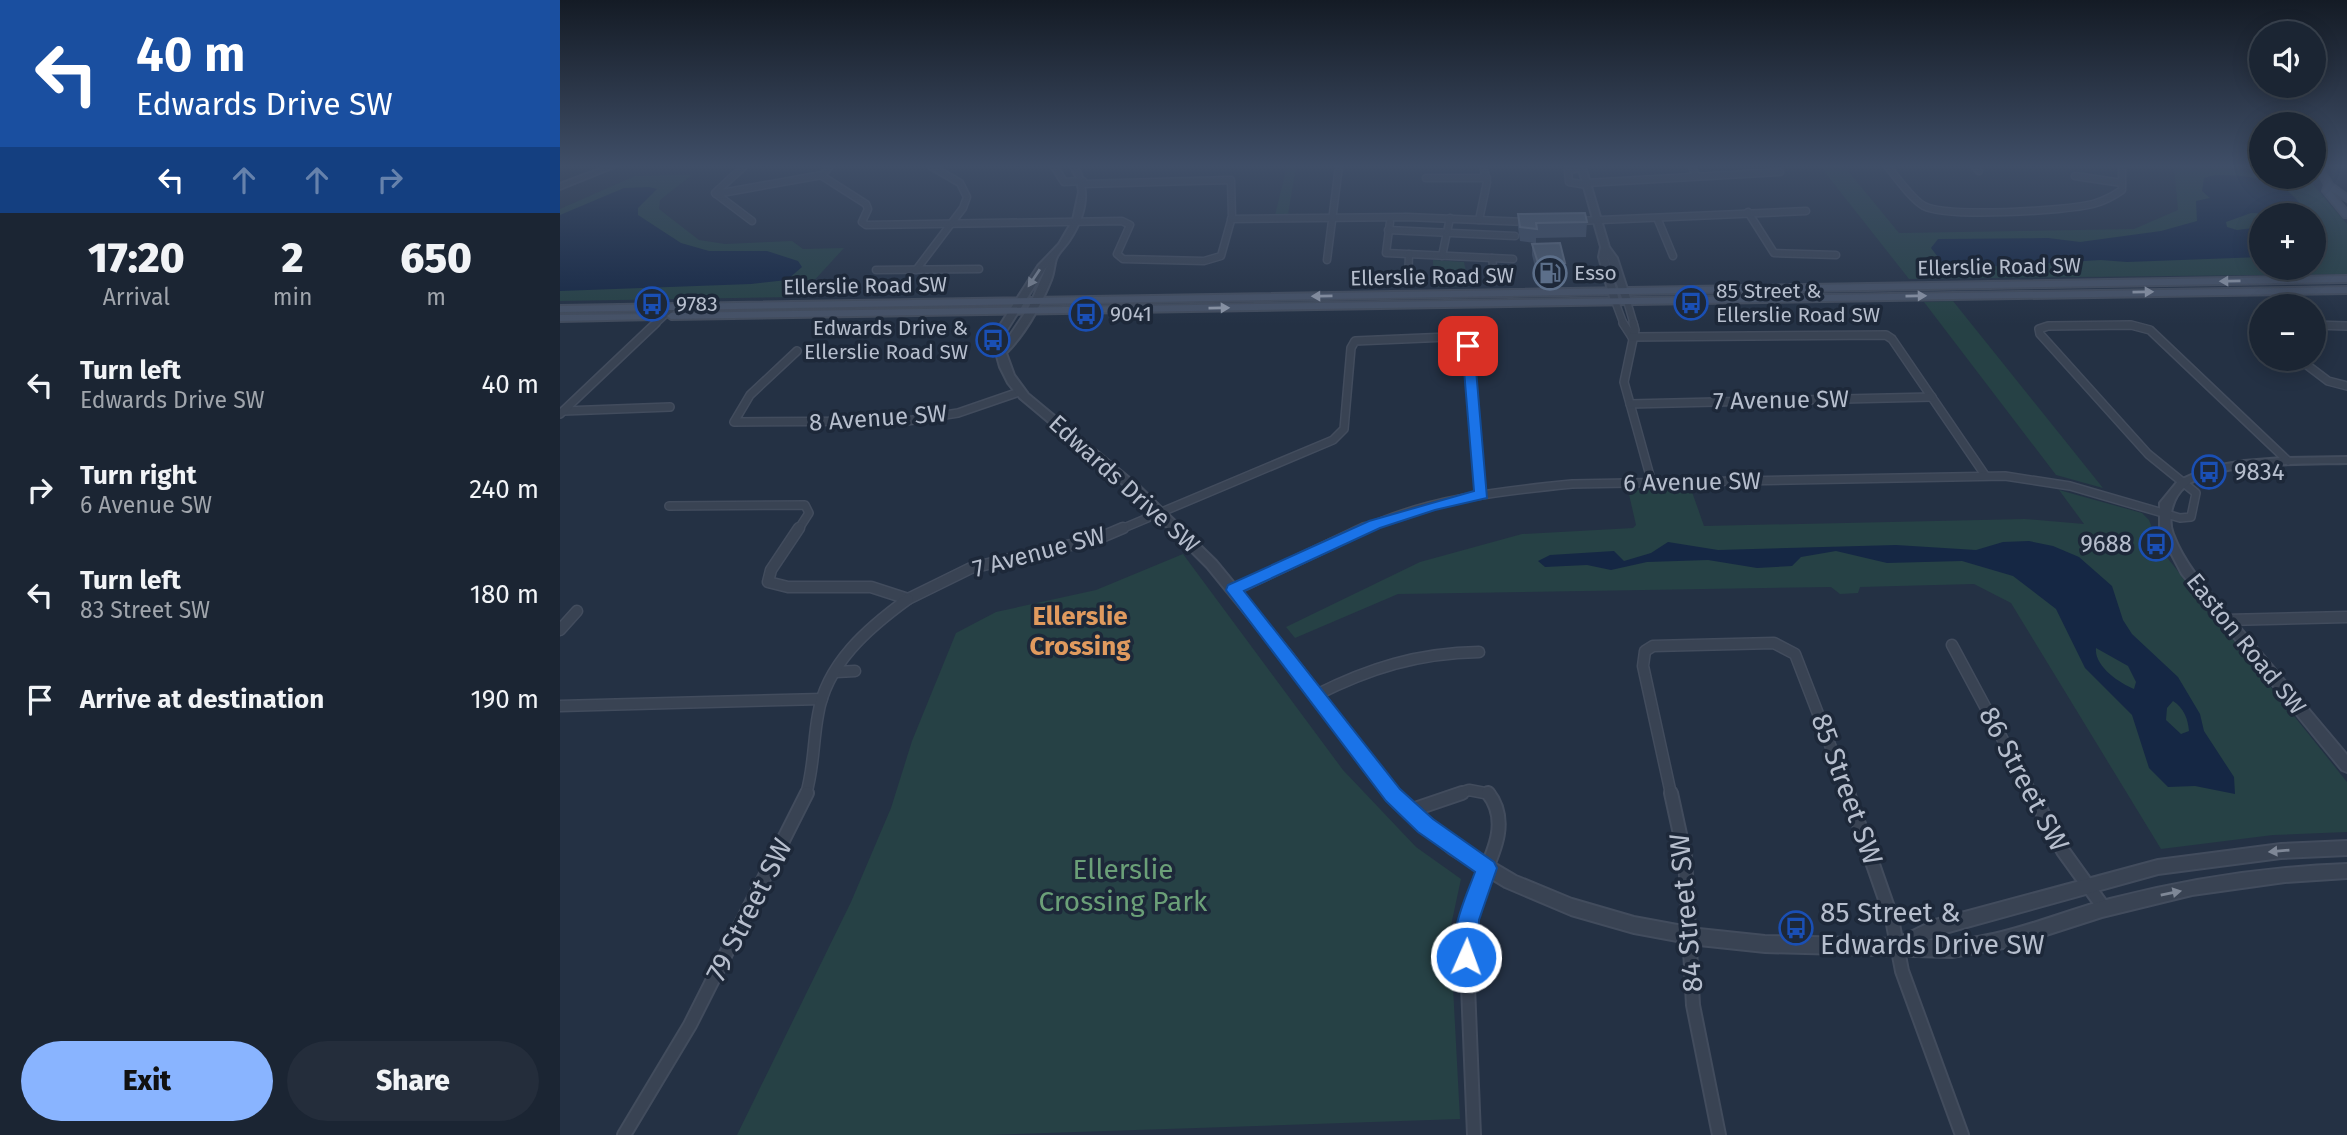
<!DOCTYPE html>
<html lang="en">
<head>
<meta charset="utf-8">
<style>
  :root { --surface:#1b2533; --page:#242d3b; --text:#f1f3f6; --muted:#a0a5ac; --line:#39424e; --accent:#89b4ff }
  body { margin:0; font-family:"Fira Sans",sans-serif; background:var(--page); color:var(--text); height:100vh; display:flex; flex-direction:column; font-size:26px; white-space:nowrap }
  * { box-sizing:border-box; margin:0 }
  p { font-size:23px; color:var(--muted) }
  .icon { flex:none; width:38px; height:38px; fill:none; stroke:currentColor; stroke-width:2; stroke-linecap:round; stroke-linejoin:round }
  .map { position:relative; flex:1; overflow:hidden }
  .drawer { display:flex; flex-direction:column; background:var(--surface); width:560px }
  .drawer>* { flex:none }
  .banner { background:#1a4fa0; color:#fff; overflow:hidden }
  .fabs { position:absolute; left:1689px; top:21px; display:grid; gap:14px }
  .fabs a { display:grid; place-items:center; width:77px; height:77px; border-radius:50%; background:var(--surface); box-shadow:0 4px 18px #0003,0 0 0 2px var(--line); font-size:35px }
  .pin { position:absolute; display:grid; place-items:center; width:60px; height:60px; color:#fff; margin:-30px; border-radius:14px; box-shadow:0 4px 10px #0006 }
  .me { position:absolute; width:77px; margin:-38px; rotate:2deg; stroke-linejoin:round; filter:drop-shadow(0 0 5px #0008) }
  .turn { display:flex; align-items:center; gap:24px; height:147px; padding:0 21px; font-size:32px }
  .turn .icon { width:91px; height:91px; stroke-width:2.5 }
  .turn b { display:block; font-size:49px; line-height:60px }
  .lanes { display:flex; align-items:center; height:66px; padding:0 21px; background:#0003; justify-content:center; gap:35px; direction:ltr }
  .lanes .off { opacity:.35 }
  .eta { display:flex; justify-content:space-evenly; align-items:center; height:119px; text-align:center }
  .eta b { font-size:42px; font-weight:800; line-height:49px }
  .button { display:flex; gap:14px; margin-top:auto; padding:14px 21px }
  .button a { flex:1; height:80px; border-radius:42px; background:var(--accent); color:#111; font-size:28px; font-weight:800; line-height:80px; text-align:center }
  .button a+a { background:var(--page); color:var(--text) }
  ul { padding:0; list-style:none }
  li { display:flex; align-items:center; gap:21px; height:105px; padding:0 21px }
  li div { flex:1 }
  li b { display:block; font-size:26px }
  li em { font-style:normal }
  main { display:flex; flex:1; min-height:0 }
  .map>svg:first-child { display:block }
  .green { fill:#264145; fill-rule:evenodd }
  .water { fill:#152744; fill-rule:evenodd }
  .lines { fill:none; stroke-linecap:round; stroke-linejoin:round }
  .minor-far3-casing { stroke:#424c5d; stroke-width:9 }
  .minor-far2-casing { stroke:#424c5d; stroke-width:10 }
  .minor-far1-casing { stroke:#424c5d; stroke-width:13 }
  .minor-casing { stroke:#424c5d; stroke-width:16 }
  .tertiary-casing { stroke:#424c5d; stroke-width:4 }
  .secondary-casing { stroke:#424c5d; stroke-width:4 }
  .minor-far3 { stroke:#394353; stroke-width:6 }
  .minor-far2 { stroke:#394353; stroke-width:7 }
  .minor-far1 { stroke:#394353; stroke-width:10 }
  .minor { stroke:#394353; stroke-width:12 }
  .tertiary { fill:#394353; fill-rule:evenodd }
  .secondary { fill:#465267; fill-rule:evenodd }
  .wall { fill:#3f4d63 }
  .building { fill:#4c5a6e; stroke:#5c697d; stroke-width:2 }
  .oneway { fill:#7e8796 }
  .oneway2 { fill:#8f98a9 }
  .route { fill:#1a73e8; stroke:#114b97; stroke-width:2 }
  .labels { text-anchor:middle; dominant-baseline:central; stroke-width:7; stroke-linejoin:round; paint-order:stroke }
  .far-street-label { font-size:21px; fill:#b6becd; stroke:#1d2839 }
  .far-poi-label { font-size:21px; fill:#b6becd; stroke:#1d2839; text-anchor:start }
  .street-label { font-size:24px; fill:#b6becd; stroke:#1d2839 }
  .poi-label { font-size:24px; fill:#b6becd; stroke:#1d2839; text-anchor:start }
  .neighbourhood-label { font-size:26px; font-weight:bold; fill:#e09a5e; stroke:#1d2839 }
  .near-street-label { font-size:28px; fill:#b6becd; stroke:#1d2839 }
  .near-park-label { font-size:28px; fill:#6ba078; stroke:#1d2839 }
  .near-poi-label { font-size:28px; fill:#b6becd; stroke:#1d2839; text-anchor:start }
</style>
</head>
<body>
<main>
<section class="drawer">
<div class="banner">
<div class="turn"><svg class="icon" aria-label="left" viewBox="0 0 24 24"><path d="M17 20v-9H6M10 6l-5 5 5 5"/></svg><div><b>40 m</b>Edwards Drive SW</div></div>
<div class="lanes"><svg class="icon" aria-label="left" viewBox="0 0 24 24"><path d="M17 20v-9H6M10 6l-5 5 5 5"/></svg><svg class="icon off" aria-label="ahead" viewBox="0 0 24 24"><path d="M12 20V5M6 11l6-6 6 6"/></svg><svg class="icon off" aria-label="ahead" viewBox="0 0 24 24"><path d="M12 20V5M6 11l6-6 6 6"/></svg><svg class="icon off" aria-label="right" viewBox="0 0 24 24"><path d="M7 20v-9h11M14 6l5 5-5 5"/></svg></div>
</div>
<div class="eta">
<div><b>17:20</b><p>Arrival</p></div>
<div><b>2</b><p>min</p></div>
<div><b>650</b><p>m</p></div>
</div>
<ul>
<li><svg class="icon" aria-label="left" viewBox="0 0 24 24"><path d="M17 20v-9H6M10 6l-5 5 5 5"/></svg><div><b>Turn left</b><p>Edwards Drive SW</p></div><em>40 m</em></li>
<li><svg class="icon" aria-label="right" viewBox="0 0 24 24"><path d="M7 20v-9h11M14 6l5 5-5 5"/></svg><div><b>Turn right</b><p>6 Avenue SW</p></div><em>240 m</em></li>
<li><svg class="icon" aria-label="left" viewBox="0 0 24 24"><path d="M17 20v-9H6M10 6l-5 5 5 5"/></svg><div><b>Turn left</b><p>83 Street SW</p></div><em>180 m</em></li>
<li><svg class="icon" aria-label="arrive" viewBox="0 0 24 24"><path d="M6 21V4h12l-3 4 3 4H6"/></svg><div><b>Arrive at destination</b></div><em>190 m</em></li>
</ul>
<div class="button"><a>Exit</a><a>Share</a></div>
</section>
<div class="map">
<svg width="1787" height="1135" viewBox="0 0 1787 1135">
  <rect width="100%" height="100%" fill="#243144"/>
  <g class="green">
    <path d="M 727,166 L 736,166 L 728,215 L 715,215 Z"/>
    <path d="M 1260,166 L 1284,166 L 1339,233 L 1574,229 L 1618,210 L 1614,166 L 1642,166 L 1701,174 L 1701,177 L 1750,181 L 1787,224 L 1787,274 L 1349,279 ZM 1701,215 L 1754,215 L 1754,268 L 1701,268 Z"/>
    <path d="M 132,175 L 100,200 L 99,209 L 139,240 L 165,244 L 232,241 L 243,249 L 284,248 L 239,297 L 0,301 L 0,209 L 75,176 Z"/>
    <path d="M 873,260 L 904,262 L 909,286 L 874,287 Z"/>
    <path d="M 1393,301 L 1543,488 L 1496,475 L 1364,302 Z"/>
    <path d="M 1131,489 L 1144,526 L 1465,519 L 1524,524 L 1499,490 L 1582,513 L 1589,520 L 1601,550 L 1787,782 L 1787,832 L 1713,835 L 1601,849 L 1451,603 L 1414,584 L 1300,587 L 1298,593 L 1280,594 L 1271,587 L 838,594 L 735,638 L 726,627 L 860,562 L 962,534 L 1073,528 L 1076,525 L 1068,490 Z"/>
    <path d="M 623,554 L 783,770 L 856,847 L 901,879 L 890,930 L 900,1119 L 429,1135 L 177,1135 L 291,902 L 331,808 L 352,741 L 396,633 L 436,612 L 536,590 Z"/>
  </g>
  <g class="water">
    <path d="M 1655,175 C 1691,174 1734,181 1745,215 L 1691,213 L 1666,222 L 1667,227 L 1677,230 L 1701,227 L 1701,257 L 1567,262 L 1541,260 L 1421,267 L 1398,267 L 1381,261 L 1371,248 L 1378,239 L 1488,238 L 1520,242 L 1601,231 L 1637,221 L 1636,201 L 1650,198 L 1642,191 L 1644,178 Z"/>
    <path d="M 89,187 L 97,189 L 78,208 L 78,215 L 121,243 L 149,251 L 207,251 L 238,261 L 242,267 L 227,280 L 191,284 L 0,291 L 0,215 L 64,188 Z"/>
    <path d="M 1469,541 L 1493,546 L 1519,557 L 1552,586 L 1563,620 L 1572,634 L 1618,677 L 1640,714 L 1644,731 L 1674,777 L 1675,794 L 1635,786 L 1608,787 L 1589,768 L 1572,715 L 1525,668 L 1496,609 L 1453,576 L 1402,561 L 1327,563 L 1276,551 L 1241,557 L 1232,566 L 1197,568 L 1148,560 L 1087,562 L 1051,570 L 1027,565 L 985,567 L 978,561 L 990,555 L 1054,551 L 1064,561 L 1091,553 L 1108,542 L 1158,550 L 1336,545 L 1416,550 L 1443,542 ZM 1536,648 L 1568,666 L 1576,682 L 1574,689 C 1559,683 1534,666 1536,648 ZM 1613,701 C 1624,708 1628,719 1629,731 L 1621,734 L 1606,720 L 1607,708 Z"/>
  </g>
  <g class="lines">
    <defs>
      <g id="minor-far3">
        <path d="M 184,166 L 155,193 L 192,221"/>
        <path d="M 270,166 L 262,176 L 306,204 L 308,209 L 302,222 L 306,225 L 562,221 L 570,225 L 557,254 L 563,259 L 644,261 L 661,256 L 672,217 L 671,180 L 523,184"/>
        <path d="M 494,166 L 504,182 L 523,181"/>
        <path d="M 1131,166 L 1136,175"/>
        <path d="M 1327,166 C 1337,177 1351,199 1364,206 C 1387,218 1505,211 1533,204 C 1544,201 1552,197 1562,190 L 1562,166"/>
        <path d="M 1414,166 L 1419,171"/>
        <path d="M 1021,168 L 1008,170 L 1009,182 L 1027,185"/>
        <path d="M 1515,176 L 1562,183"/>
        <path d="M 866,178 L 927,178"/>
        <path d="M 1026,183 L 1220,172"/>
        <path d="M 156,194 L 262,175"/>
        <path d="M 1188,212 L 1214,253 L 1276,255"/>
        <path d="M 671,219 L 847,217 L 968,222"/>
        <path d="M 919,220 L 927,182 L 923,166"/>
        <path d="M 1098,220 L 1113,256"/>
        <path d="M 1017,221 L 1246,211"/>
        <path d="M 830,222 L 826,253 L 953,259"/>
        <path d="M 828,230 L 955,236"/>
        <path d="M 882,256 L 890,218"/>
        <path d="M 932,258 L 935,280"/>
        <path d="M 767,260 L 779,166"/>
        <path d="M 316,270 L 419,269"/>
        <path d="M 356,270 L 403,208 L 407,197 L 400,183 L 371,166"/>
        <path d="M 848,281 L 849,254"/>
        <path d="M 1055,301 L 1064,325"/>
        <path d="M 1067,301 L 1074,325"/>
        <path d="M 94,325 L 112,308"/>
        <path d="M 1562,325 L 1571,325"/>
        <path d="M 1754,325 L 1758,325"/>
      </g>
      <g id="minor-far2">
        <path d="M 1063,323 L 1072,337"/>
        <path d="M 1073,323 L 1075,330 L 1064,382 L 1092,483"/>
        <path d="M 1754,325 L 1787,326"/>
        <path d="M 1072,337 L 1326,335 L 1332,339 L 1425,475"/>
        <path d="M 237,351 L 190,395 L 174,422 L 347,421 L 398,413 L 459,392"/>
        <path d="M 1739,359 L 1768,381 L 1787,386"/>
        <path d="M 1070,404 L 1372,397"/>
        <path d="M 4,411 L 110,407"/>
        <path d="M 0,414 L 96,323"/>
        <path d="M 109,506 L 245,505 L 249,513 L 238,530"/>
        <path d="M 559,530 L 773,440 L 784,429 L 791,348 L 795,341 L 888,337 L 901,339 L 908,346 L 922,494"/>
        <path d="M 802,530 C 867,499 941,491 1012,484 L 1445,476 L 1510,486 L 1620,518 L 1631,517 L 1636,493 L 1588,454 L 1480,334 L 1479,329 L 1488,326 L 1571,325 L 1590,330 L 1728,461"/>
      </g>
      <g id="minor-far1">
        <path d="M 239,528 L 211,570 L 208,582 L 228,587 L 311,587 L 348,599 L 411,568 L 537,539 L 563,528"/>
        <path d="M 674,590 L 805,528"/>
        <path d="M 1666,620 L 1787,617"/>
        <path d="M 0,630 L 17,611"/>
        <path d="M 1392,645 L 1472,794"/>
        <path d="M 276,672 L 295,671"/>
        <path d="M 756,695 C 810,668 858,653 919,652"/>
        <path d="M 0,706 L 262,699"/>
        <path d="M 246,794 C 254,768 253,741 258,715 C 266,664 308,628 348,599"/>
        <path d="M 897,794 L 909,790 L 930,794"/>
        <path d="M 1111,794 L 1083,666 L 1085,651 L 1093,646 L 1214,643 L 1235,654 L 1289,794"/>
      </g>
      <g id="minor">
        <path d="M 1111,793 L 1125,857 L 1133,1005 L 1159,1135"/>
        <path d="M 1288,793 L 1332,919 L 1342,971 L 1402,1135"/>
        <path d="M 1472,793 L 1503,851 L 1544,908"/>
        <path d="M 849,811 L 902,793"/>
        <path d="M 64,1135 L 130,1025 L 247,793"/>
        <path d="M 914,1135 L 906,936 C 908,925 909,914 912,903 C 924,868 955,827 928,793"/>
      </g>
      <g id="tertiary">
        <path d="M 47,166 L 57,166 L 0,189 L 0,184 Z"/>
        <path d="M 510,166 L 517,166 C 532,192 525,217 509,241 C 505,247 498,253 496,259 C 494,265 494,273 491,280 C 481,305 465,334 446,353 L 454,375 L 468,394 L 579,486 L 656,561 L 730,651 L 821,770 L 848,800 L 900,843 L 956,876 L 1012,899 L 1074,917 L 1139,929 L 1205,936 L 1336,939 L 1375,920 L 1598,860 L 1721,844 L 1787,841 L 1787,855 L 1721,858 L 1598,874 L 1378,935 L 1368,940 C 1432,944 1489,915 1550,899 C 1628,879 1706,867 1787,864 L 1787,878 L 1725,882 L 1632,895 L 1542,917 L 1449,947 L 1392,957 L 1205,952 L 1139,945 L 1074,933 L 1011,915 L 945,887 L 889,853 L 838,810 L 811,779 L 721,658 L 647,567 L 571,491 L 460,398 L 448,383 L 440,367 L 435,349 L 435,333 L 478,266 L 499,244 L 513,220 L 519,192 L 517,178 ZM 487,266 L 469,307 L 444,344 L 445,333 Z"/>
        <path d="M 1018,166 L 1025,166 L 1049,247 L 1057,258 L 1071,301 L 1070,303 L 1063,301 L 1047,256 L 1059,301 L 1055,304 L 1051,301 L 1039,257 L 1041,247 Z"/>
        <path d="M 1787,457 L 1787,463 C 1747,464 1657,461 1626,486 C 1612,497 1607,518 1613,534 C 1627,571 1657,599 1681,629 C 1716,671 1752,713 1787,755 L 1787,772 L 1782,770 L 1622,574 L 1600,532 L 1600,503 L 1618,481 L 1649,467 L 1684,461 L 1722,458 Z"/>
      </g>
      <g id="secondary">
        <path d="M 1755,166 L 1761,166 L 1772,184 L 1787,195 L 1787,201 L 1771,191 L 1787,210 L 1787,217 L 1784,217 L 1763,191 L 1765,185 Z"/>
        <path d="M 1787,276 L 1787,282 L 0,312 L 0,306 Z"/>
        <path d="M 1787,287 L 1787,293 L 111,319 L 107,316 L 111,313 Z"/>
        <path d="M 93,314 L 96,315 L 96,319 L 0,321 L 0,315 Z"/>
      </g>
    </defs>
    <use href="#minor-far3" class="minor-far3-casing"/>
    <use href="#minor-far2" class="minor-far2-casing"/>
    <use href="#minor-far1" class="minor-far1-casing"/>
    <use href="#minor" class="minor-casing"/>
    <use href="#tertiary" class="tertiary-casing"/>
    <use href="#secondary" class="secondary-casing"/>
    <use href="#minor-far3" class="minor-far3"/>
    <use href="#minor-far2" class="minor-far2"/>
    <use href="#minor-far1" class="minor-far1"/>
    <use href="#minor" class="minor"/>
    <use href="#tertiary" class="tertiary"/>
    <use href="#secondary" class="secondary"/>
  </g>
  <path class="wall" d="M 958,214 L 1027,222 L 1026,237 L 976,238 L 976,243 L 1005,263 L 1004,275 L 977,275 L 972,255 L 972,244 L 974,243 L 960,241 L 958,228 Z"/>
  <g class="building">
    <path d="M 1025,213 L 1027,222 L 976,223 L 977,229 L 960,227 L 958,214 Z"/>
    <path d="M 1000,243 L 1005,263 L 978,263 L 972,244 Z"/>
  </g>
  <defs><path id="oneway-solid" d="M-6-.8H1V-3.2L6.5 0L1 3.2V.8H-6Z" transform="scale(1.75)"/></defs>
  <g class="oneway">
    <use href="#oneway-solid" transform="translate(474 278) rotate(124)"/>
    <use href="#oneway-solid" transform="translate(1719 851) rotate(175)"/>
    <use href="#oneway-solid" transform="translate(1611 893) rotate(-12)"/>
  </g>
  <g class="oneway2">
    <use href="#oneway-solid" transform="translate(1670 281) rotate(179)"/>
    <use href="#oneway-solid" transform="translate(1583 292) rotate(-1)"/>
    <use href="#oneway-solid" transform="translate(762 296) rotate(179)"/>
    <use href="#oneway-solid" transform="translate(1356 296) rotate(-1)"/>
    <use href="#oneway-solid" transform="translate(659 308) rotate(-1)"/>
  </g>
  <linearGradient id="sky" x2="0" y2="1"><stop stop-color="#141b25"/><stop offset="0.51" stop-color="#3f4e67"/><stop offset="1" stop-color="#3f4e67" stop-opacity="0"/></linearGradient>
  <rect width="1787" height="325" fill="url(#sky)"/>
  <path class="route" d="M 908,342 L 914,346 L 927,498 L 875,510 L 820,528 L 684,591 L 840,789 L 873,819 L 934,862 L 937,868 L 919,920 L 918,957 L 914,965 L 906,968 L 899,965 C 886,936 905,900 915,872 L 858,832 L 826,801 L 666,590 L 668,585 L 809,521 L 914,491 L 902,346 Z"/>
  <defs>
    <symbol id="fuel-ring" viewBox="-11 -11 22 22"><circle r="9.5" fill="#1d2839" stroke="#5c6f8a" stroke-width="1.5"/><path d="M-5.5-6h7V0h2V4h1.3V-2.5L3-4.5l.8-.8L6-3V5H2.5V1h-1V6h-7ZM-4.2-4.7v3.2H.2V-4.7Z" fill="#5c6f8a"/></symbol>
    <symbol id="bus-ring" viewBox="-11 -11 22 22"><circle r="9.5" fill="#1d2839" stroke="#1a4fb4" stroke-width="1.5"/><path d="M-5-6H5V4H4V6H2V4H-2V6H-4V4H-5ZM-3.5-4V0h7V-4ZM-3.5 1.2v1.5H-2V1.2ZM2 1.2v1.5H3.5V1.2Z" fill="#1a4fb4"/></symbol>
  </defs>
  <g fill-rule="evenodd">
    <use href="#fuel-ring" x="971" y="254" width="38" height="38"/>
    <use href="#bus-ring" x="1112" y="284" width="38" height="38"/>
    <use href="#bus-ring" x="73" y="285" width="38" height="38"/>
    <use href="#bus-ring" x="507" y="295" width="38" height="38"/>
    <use href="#bus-ring" x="414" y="321" width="38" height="38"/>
    <use href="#bus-ring" x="1630" y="453" width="38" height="38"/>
    <use href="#bus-ring" x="1577" y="525" width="38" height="38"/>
    <use href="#bus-ring" x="1217" y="909" width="38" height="38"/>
  </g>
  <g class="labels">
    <g class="far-street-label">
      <text transform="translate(1439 267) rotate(-1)">Ellerslie Road SW</text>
      <text transform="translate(872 277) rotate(-1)">Ellerslie Road SW</text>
      <text transform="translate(305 286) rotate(-1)">Ellerslie Road SW</text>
    </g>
    <g class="far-poi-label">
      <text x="1014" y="273">Esso</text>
      <text x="1156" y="291">85 Street &amp;<tspan x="1156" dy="24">Ellerslie Road SW</tspan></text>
      <text x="116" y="304">9783</text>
      <text x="550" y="314">9041</text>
      <text x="408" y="328" text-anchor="end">Edwards Drive &amp;<tspan x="408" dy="24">Ellerslie Road SW</tspan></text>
    </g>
    <g class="street-label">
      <text transform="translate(1221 400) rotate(-1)">7 Avenue SW</text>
      <text transform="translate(318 418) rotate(-4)">8 Avenue SW</text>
      <text transform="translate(1132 482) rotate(-1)">6 Avenue SW</text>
      <text transform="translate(564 484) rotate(42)">Edwards Drive SW</text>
      <text transform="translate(479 552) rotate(-15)">7 Avenue SW</text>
      <text transform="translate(1686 644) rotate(51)">Easton Road SW</text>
    </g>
    <g class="poi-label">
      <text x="1674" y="472">9834</text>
      <text x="1572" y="544" text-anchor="end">9688</text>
    </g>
    <g class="neighbourhood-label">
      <text x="520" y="616">Ellerslie<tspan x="520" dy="30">Crossing</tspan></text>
    </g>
    <g class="near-street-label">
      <text transform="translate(1464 779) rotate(62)">86 Street SW</text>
      <text transform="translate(1287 789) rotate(70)">85 Street SW</text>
      <text transform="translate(189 910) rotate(-63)">79 Street SW</text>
      <text transform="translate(1126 913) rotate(-95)">84 Street SW</text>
    </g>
    <g class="near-park-label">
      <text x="563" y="869">Ellerslie<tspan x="563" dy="32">Crossing Park</tspan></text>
    </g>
    <g class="near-poi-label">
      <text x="1260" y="912">85 Street &amp;<tspan x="1260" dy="32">Edwards Drive SW</tspan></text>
    </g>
  </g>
</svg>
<div class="fabs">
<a><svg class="icon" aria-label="sound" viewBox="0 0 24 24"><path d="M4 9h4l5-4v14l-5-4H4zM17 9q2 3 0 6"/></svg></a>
<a><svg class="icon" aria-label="search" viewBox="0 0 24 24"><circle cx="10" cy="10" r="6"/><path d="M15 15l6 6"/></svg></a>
<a>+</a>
<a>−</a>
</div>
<div class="pin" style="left:908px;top:346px;background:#d93025"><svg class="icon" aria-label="arrive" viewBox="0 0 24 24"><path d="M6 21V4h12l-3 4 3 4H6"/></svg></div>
<svg class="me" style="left:906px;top:957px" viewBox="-20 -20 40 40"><circle r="17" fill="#1a73e8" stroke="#fff" stroke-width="3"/><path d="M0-11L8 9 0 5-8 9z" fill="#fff"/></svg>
</div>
</main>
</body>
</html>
